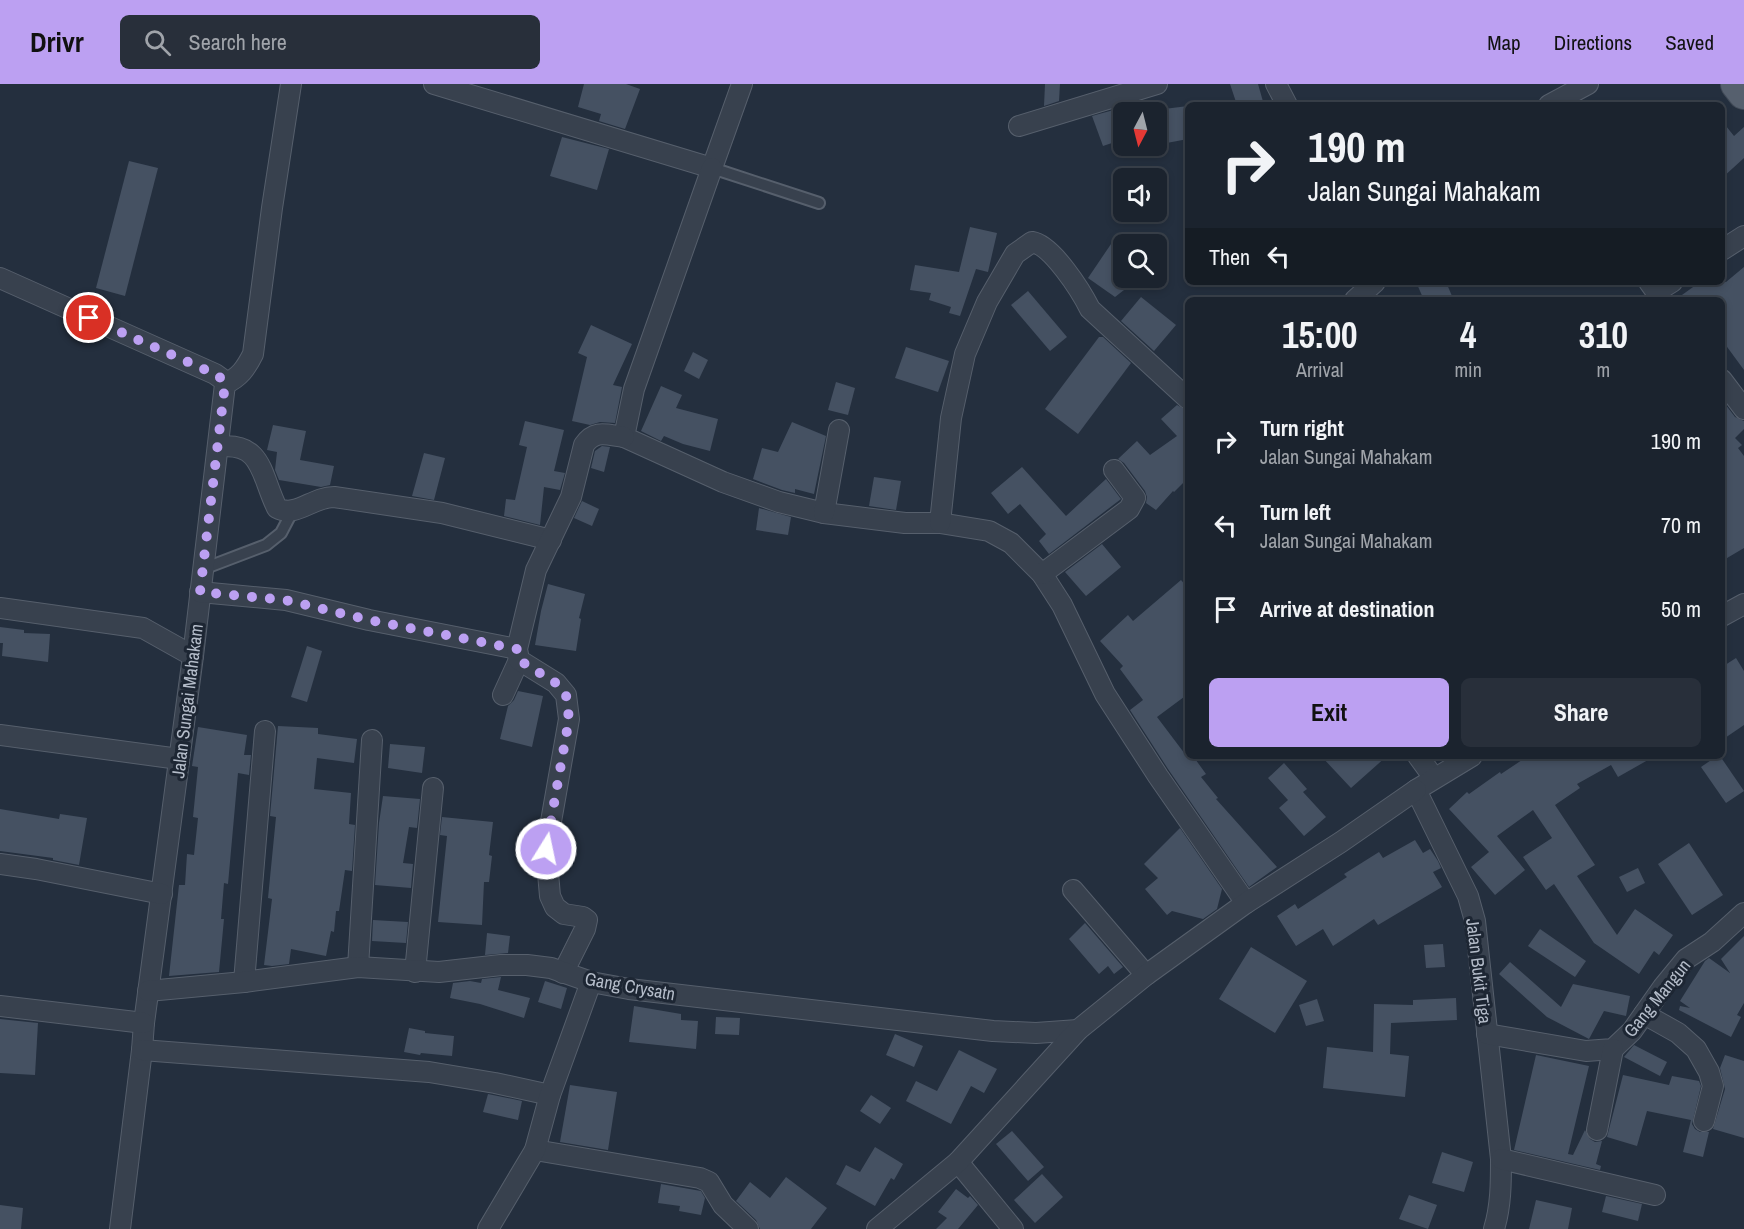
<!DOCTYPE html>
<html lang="en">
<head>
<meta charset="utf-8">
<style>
  :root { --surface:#1b232e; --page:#282f3a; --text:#f1f3f6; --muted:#a0a4aa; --line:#39404a; --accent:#bca0f2 }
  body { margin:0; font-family:"Archivo Narrow",sans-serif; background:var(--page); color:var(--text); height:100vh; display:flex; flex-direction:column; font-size:22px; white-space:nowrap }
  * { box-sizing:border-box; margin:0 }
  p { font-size:20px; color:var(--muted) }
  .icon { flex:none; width:33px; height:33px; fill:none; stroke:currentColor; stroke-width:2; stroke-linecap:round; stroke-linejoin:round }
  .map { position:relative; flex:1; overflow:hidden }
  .details { position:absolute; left:1185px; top:213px; width:540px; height:462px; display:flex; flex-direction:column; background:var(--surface); border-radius:9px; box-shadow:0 3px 9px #0003,0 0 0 2px var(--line) }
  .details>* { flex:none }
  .banner { position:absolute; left:1185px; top:18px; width:540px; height:183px; border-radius:9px; box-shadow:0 3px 9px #0003,0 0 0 2px var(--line); background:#1b232e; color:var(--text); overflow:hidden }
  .needle { width:39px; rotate:187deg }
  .tools { position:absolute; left:1113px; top:18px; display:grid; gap:12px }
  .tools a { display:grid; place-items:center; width:54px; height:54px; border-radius:9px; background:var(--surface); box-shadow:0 3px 9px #0003,0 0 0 2px var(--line); font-size:30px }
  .pin { position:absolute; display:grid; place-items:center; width:51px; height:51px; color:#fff; margin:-26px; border:3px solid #fff; border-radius:50%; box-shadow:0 2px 6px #0007 }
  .me { position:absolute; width:66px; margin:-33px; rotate:10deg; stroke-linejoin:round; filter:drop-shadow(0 0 4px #0008) }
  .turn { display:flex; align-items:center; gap:21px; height:126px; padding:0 24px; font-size:27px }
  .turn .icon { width:78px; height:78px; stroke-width:2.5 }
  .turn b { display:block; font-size:42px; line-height:51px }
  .then { display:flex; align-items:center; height:57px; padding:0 24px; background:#0003; gap:12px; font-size:22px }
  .eta { display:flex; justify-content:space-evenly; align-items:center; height:102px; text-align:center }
  .eta b { font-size:36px; font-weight:800; line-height:42px }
  .cta { display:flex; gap:12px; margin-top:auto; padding:12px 24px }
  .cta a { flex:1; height:69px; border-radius:9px; background:var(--accent); color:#111; font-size:24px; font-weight:800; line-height:69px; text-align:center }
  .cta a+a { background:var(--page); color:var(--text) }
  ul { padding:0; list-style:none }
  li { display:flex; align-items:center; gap:18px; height:84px; padding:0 24px }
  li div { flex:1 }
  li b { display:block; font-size:22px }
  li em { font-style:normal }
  header { display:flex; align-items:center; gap:36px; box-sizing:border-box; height:84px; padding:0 30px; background:var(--accent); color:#111 }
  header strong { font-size:28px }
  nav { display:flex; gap:33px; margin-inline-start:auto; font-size:21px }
  .search { width:420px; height:54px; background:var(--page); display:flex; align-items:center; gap:15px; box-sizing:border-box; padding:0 21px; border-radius:9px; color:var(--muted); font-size:22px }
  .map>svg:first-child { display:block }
  .building { fill:#455162 }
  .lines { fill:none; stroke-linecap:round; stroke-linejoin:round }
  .service-casing { stroke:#565f6c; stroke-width:14 }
  .minor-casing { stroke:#565f6c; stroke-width:22 }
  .primary-casing { stroke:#414a57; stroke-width:34 }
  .service { stroke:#38414e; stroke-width:10 }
  .minor { stroke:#38414e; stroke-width:20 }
  .primary { stroke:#56606e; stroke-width:32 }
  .route { stroke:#bca0f2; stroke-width:10; stroke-dasharray:0 18 }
  .labels { text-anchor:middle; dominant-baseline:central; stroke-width:6; stroke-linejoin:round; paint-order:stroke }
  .street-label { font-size:18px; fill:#b4bcc9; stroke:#1d2633 }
</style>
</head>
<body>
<header>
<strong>Drivr</strong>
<div class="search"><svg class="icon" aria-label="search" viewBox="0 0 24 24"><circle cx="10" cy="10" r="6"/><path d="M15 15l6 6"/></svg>Search here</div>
<nav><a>Map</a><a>Directions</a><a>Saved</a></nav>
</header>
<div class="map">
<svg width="1744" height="1145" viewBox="0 0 1744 1145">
  <rect width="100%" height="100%" fill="#242f3e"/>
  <g class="building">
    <path d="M 584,0 L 626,0 L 640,5 L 625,45 L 599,37 L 601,30 L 578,23 Z"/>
    <path d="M 1045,0 L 1060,0 L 1059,17 L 1044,22 Z"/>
    <path d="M 1230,0 L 1258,0 L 1264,21 L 1237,21 Z"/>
    <path d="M 1188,22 L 1188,55 L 1156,61 L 1156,26 Z"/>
    <path d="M 1117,25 L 1124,42 L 1124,55 L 1103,62 L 1092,32 Z"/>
    <path d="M 1722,37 L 1734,52 L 1744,43 L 1744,74 L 1722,94 Z"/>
    <path d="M 562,53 L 609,65 L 597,106 L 550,92 Z"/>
    <path d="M 129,77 L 158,84 L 125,212 L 96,204 Z"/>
    <path d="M 970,143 L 997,149 L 988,188 L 976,185 L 960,232 L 949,229 L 951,223 L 929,216 L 931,209 L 910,206 L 915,181 L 959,188 Z"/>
    <path d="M 1111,160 L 1124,168 L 1124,206 L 1115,213 L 1088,194 Z"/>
    <path d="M 1744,183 L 1744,286 L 1722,256 L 1722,216 L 1675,216 L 1700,198 L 1726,198 Z"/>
    <path d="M 1416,198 L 1446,198 L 1452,212 L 1444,216 L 1424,216 Z"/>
    <path d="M 1028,207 L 1067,253 L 1050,267 L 1011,221 Z"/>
    <path d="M 1141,213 L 1176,241 L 1154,267 L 1121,237 Z"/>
    <path d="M 591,241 L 632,260 L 613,301 L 622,303 L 615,339 L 600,338 L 590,341 L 572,337 L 587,273 L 578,269 Z"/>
    <path d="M 1099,253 L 1103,253 L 1131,279 L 1078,350 L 1045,325 Z"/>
    <path d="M 906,263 L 949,277 L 938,308 L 895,294 Z"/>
    <path d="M 693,268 L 708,276 L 699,295 L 684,287 Z"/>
    <path d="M 836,298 L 855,304 L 848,331 L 828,326 Z"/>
    <path d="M 661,302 L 682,311 L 676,324 L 718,335 L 710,367 L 683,360 L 664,352 L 661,357 L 641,347 Z"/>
    <path d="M 1722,316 L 1735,333 L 1744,337 L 1744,345 L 1735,354 L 1742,361 L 1738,364 L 1744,372 L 1744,464 L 1722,477 Z"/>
    <path d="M 1177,321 L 1188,327 L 1188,394 L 1174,408 L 1173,407 L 1156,426 L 1146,419 L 1147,413 L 1145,407 L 1124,379 L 1118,375 L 1137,357 L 1150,371 L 1177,352 L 1161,335 Z"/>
    <path d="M 525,337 L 564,346 L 554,387 L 565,389 L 560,406 L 544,403 L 540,441 L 504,432 L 506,415 L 515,416 L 527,363 L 519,361 Z"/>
    <path d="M 792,338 L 826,352 L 814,410 L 795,405 L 795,409 L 782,406 L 753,395 L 762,364 L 778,368 Z"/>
    <path d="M 273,341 L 306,347 L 300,376 L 334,382 L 330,401 L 321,403 L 279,396 L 275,386 L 277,368 L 267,366 Z"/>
    <path d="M 602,362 L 610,363 L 604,388 L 591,384 L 595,367 Z"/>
    <path d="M 424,369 L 445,374 L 434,416 L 412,412 Z"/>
    <path d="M 1022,383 L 1066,432 L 1106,395 L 1121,415 L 1049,470 L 1039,457 L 1046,450 L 1020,420 L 1008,430 L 991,409 Z"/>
    <path d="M 874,393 L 901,397 L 896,426 L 869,422 Z"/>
    <path d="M 582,417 L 599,425 L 592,442 L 574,434 Z"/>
    <path d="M 759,424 L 791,433 L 788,451 L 756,446 Z"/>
    <path d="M 1102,460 L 1121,483 L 1086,512 L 1065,488 Z"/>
    <path d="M 1181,496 L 1188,504 L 1188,610 L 1157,633 L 1185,670 L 1188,667 L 1188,672 L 1193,672 L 1206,690 L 1201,693 L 1218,714 L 1216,715 L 1277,783 L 1249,803 L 1168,685 L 1130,626 L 1143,616 L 1120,585 L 1123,582 L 1100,557 L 1128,531 L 1133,537 Z"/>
    <path d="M 548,500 L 585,510 L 579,534 L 581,535 L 576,567 L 535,561 L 541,527 Z"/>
    <path d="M 0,543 L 24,546 L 24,549 L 50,550 L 48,578 L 2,572 L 3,559 L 0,559 Z"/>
    <path d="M 307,562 L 322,567 L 307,618 L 291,613 Z"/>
    <path d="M 1736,574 L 1744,587 L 1744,641 L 1722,656 L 1722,583 Z"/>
    <path d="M 518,607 L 543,612 L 532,663 L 500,655 L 508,622 L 514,616 Z"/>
    <path d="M 278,642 L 318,644 L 318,650 L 357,655 L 354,679 L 317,674 L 314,705 L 351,709 L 349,740 L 355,741 L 352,787 L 345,786 L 339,827 L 336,827 L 334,848 L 331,847 L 326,872 L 291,865 L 289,880 L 272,882 L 264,881 L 272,815 L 268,814 L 276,733 L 270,732 Z"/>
    <path d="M 198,643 L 247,651 L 244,671 L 251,671 L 249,691 L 238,689 L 228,800 L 224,799 L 221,835 L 224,835 L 219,888 L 169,892 L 179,801 L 185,801 L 187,770 L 194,771 L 198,734 L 193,733 L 198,683 L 192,682 Z"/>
    <path d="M 390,660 L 425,663 L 422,689 L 388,684 Z"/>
    <path d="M 1321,672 L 1387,672 L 1351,704 Z"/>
    <path d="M 1528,672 L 1655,672 L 1618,693 L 1611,681 L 1577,700 L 1580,704 L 1555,721 L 1595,781 L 1577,792 L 1617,851 L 1635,825 L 1673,851 L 1659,871 L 1654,867 L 1639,890 L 1594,859 L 1554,800 L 1546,806 L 1523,773 L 1552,754 L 1533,726 L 1497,752 L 1525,786 L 1495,811 L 1471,783 L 1489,768 L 1449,725 L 1467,708 L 1469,710 L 1500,688 L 1501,690 Z"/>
    <path d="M 1717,672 L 1720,672 L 1744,707 L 1726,719 L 1701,683 Z"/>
    <path d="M 1284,679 L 1307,705 L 1303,708 L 1326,733 L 1304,752 L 1279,724 L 1288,716 L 1268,694 Z"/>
    <path d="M 383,712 L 420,715 L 417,744 L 409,743 L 403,779 L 413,780 L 411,804 L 375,801 L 379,739 Z"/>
    <path d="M 0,725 L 59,735 L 60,730 L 87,734 L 79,781 L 53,776 L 53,774 L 0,767 Z"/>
    <path d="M 442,733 L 493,738 L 489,771 L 492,772 L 489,798 L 484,798 L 482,841 L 438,838 L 447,752 L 440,751 Z"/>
    <path d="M 1180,744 L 1222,805 L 1217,825 L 1203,835 L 1172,827 L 1167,831 L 1145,805 L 1158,794 L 1144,780 Z"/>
    <path d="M 1415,756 L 1423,769 L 1430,765 L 1438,777 L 1441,784 L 1433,788 L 1442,803 L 1378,841 L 1374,835 L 1333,862 L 1323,845 L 1296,862 L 1277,832 L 1295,820 L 1298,825 L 1347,793 L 1344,790 L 1379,768 L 1383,774 Z"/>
    <path d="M 1689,759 L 1723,811 L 1692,831 L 1658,780 Z"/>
    <path d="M 1638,784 L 1645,799 L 1627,808 L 1619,793 Z"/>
    <path d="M 373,836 L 408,838 L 406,859 L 372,857 Z"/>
    <path d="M 1085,839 L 1123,883 L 1114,890 L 1108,882 L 1099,890 L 1069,855 Z"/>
    <path d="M 1540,845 L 1586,877 L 1575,893 L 1528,862 Z"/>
    <path d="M 487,849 L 510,852 L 508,869 L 485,871 Z"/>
    <path d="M 1744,852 L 1744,919 L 1737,931 L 1741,933 L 1731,953 L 1679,926 L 1680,922 L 1690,924 L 1680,917 L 1705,877 L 1709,874 L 1730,889 L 1721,875 Z"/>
    <path d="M 1443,860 L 1445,883 L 1426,884 L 1424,861 Z"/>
    <path d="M 1251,863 L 1307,897 L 1275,949 L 1219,915 Z"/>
    <path d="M 1510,878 L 1561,923 L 1573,900 L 1630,912 L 1626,932 L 1604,927 L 1589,955 L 1547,933 L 1499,890 Z"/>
    <path d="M 501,893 L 498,906 L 530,914 L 524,934 L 480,920 L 450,914 L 453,899 L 470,897 L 481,899 L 482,895 Z"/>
    <path d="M 545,897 L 567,904 L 561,925 L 538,918 Z"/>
    <path d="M 1456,914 L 1457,936 L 1391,939 L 1390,970 L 1409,972 L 1405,1013 L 1323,1004 L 1327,963 L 1373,968 L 1374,920 L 1413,921 L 1413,916 Z"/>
    <path d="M 1317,915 L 1324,937 L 1306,942 L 1299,921 Z"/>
    <path d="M 634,922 L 681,930 L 681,936 L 698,937 L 696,965 L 629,958 Z"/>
    <path d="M 716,933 L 740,934 L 739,951 L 715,950 Z"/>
    <path d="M 0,935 L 38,939 L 35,991 L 0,989 Z"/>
    <path d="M 409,944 L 425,947 L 425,949 L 454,952 L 452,972 L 421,969 L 420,971 L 404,968 Z"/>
    <path d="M 895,950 L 923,962 L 914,983 L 886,971 Z"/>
    <path d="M 1634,961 L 1667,978 L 1660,992 L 1624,973 Z"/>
    <path d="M 959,966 L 997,985 L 984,1009 L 971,1002 L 951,1040 L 906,1017 L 916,997 L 937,1007 Z"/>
    <path d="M 1536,971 L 1589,982 L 1568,1070 L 1573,1071 L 1585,1046 L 1590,1055 L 1595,1058 L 1602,1057 L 1596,1080 L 1601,1082 L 1600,1086 L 1514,1066 Z"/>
    <path d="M 1725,971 L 1744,977 L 1744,1054 L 1713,1045 L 1725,1005 L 1720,984 Z"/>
    <path d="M 1623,991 L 1669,1001 L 1672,992 L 1699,997 L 1701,1002 L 1692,1040 L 1695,1045 L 1700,1048 L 1709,1048 L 1703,1073 L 1683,1068 L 1691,1036 L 1647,1027 L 1637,1062 L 1607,1053 Z"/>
    <path d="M 570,1001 L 617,1008 L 608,1066 L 560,1058 Z"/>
    <path d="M 488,1010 L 522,1017 L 518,1036 L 483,1028 Z"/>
    <path d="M 871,1011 L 891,1024 L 880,1040 L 860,1027 Z"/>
    <path d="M 1012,1047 L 1044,1083 L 1028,1097 L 996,1060 Z"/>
    <path d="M 875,1063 L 903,1080 L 894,1096 L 891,1094 L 875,1122 L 836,1100 L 846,1081 L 860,1088 Z"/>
    <path d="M 1442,1068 L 1473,1078 L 1464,1108 L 1432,1099 Z"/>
    <path d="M 1042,1090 L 1063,1113 L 1035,1139 L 1014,1116 Z"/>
    <path d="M 786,1093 L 827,1124 L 811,1145 L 760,1145 L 756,1136 L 736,1117 L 750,1098 L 770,1114 Z"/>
    <path d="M 661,1100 L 701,1107 L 705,1114 L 701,1131 L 679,1127 L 680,1122 L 658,1119 Z"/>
    <path d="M 956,1105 L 968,1114 L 970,1112 L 978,1121 L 958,1145 L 936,1145 L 947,1134 L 938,1128 Z"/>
    <path d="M 1409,1111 L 1437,1121 L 1428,1145 L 1399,1135 Z"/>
    <path d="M 1606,1112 L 1642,1120 L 1638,1137 L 1602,1128 Z"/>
    <path d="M 1536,1116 L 1572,1124 L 1568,1145 L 1529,1145 Z"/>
    <path d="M 0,1121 L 23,1124 L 21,1145 L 0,1145 Z"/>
  </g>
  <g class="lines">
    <defs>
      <g id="service">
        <path d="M 712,84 L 819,119"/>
        <path d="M 203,485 L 266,461 L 281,449 L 292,428"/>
      </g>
      <g id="minor">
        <path d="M 434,0 L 712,84 L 742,0"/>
        <path d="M 1276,0 L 1287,21"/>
        <path d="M 1549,21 L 1588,0"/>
        <path d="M 1019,42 L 1157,0"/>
        <path d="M 712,84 L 634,305 L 624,353 L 723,398 L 779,418 L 824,429 L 905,439 L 940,439 L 989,447 L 1011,459 L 1042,490 L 1062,521 L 1105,610 L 1158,692 L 1246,819"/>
        <path d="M 1722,166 L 1744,152"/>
        <path d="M 0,194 L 215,290 L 222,295 L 225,300 L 193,572 L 144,939 L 142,966 L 120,1145"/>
        <path d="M 1649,198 L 1662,216"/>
        <path d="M 1656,208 L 1672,198"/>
        <path d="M 1355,216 L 1375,198"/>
        <path d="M 1722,296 L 1744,325"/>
        <path d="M 225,300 C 240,293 246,284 253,270 L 272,124 L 291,0"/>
        <path d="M 218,363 C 263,357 261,392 277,424 C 296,434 312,413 334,413 L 442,429 L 551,456"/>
        <path d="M 824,429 L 839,346"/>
        <path d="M 940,439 L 951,334 L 965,270 L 987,218 L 1015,170 L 1032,158 C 1052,161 1081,207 1090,225 L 1188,315"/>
        <path d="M 1042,490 L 1129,425 L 1135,414 L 1114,386"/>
        <path d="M 200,508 L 286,516 L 369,536 L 517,565"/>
        <path d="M 0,524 L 143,544 L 193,572"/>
        <path d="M 1722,532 L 1744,520"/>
        <path d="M 503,611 L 519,576"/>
        <path d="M 0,651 L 179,675"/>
        <path d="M 1418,672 L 1434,694"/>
        <path d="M 1472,672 L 1416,706 L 1468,812 L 1475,837 L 1501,1075 C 1501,1099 1501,1122 1494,1145"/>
        <path d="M 0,780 L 36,785 L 162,810"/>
        <path d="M 1073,806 L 1146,891"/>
        <path d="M 358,883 L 372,656"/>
        <path d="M 415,888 L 433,704"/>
        <path d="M 563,889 L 585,845 L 587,836 L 583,833 L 564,830 L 555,823 L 550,812 L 546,766 L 569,635 L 566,611 L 556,599 L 519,576 L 517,565 L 536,486 L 571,413 L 584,361 C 595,345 607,351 624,353"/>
        <path d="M 244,898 L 265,647"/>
        <path d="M 148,907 L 244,898 L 358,883 L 439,888 L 501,881 L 527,881 L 551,884 L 591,898 L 629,905 L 993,947 L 1036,949 L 1078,946"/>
        <path d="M 0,922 L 144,939"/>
        <path d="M 1644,930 L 1678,949 L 1696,965 L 1709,988 L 1713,1002 L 1704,1037"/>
        <path d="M 1487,950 L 1586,967 L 1613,965 L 1632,947 L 1663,903 L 1686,875 L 1712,858 L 1744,829"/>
        <path d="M 142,966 L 429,988 L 495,999 L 550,1011"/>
        <path d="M 1597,1046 L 1613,965"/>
        <path d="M 535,1066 L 700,1094 L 709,1098 L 723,1121 L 748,1145"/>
        <path d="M 1501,1075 L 1655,1111"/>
        <path d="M 958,1078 L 1013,1145"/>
        <path d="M 488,1145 L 535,1066 L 550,1011 L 591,898"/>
        <path d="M 877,1145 L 958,1078 L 1078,946 L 1146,891 L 1246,819 L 1341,758 L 1416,706"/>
      </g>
      <path id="primary" d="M 1737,0 L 1744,9"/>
    </defs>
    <use href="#service" class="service-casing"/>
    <use href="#minor" class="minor-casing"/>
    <use href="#primary" class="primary-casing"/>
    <use href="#service" class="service"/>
    <use href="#minor" class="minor"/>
    <use href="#primary" class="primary"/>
  </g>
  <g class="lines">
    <path class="route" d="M 89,234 L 215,290 L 222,295 L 225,300 L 200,508 L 285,516 L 369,536 L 517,565 L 519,576 L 556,599 L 566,611 L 569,635 L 546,765"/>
  </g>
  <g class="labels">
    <g class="street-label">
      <text transform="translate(187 617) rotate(-83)">Jalan Sungai Mahakam</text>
      <text transform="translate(1479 887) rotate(83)">Jalan Bukit Tiga</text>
      <text transform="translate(630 902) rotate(10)">Gang Crysatn</text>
      <text transform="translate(1657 914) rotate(-51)">Gang Mangun</text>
    </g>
  </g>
</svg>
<div class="tools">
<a><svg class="needle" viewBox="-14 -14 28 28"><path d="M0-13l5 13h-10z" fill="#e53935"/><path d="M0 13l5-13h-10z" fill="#a0a4aa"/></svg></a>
<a><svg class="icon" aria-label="sound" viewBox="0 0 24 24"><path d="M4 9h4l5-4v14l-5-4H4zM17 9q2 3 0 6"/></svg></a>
<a><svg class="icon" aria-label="search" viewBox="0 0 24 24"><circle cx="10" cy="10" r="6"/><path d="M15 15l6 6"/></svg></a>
</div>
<div class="pin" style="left:89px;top:234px;background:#d93025"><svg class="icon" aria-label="arrive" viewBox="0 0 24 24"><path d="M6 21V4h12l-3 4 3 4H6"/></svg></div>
<svg class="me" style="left:546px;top:765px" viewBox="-20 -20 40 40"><circle r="17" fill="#bca0f2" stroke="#fff" stroke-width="3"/><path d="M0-11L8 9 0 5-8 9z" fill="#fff"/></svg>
<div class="banner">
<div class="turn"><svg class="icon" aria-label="right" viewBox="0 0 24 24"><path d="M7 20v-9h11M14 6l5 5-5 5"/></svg><div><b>190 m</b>Jalan Sungai Mahakam</div></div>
<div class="then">Then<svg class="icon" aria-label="left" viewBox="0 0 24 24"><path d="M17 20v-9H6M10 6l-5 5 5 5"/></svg></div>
</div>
<section class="details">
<div class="eta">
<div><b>15:00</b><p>Arrival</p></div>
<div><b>4</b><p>min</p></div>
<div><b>310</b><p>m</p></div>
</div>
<ul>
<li><svg class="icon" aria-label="right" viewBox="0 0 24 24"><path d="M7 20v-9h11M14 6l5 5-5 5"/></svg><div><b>Turn right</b><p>Jalan Sungai Mahakam</p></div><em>190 m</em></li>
<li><svg class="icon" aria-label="left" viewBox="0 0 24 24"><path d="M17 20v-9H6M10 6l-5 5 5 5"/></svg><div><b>Turn left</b><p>Jalan Sungai Mahakam</p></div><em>70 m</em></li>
<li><svg class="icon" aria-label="arrive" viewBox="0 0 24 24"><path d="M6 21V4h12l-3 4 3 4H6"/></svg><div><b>Arrive at destination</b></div><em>50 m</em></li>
</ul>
<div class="cta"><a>Exit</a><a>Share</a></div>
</section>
</div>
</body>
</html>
